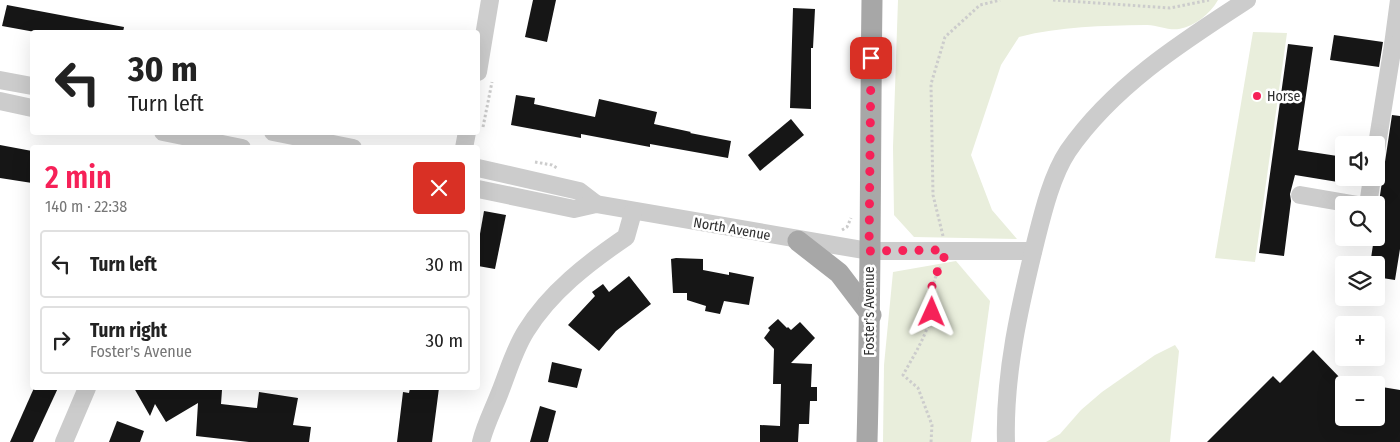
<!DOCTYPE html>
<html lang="en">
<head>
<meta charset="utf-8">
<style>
  :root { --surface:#fff; --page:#f2f2f2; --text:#222; --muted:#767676; --line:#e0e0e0; --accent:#f62158 }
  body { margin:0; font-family:"Fira Sans Condensed",sans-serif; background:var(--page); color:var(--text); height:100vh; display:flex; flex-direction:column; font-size:19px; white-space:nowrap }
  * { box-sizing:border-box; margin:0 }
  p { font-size:16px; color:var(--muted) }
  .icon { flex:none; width:28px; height:28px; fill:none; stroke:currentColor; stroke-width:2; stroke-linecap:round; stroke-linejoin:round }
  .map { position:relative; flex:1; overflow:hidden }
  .details { position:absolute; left:30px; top:145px; width:450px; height:245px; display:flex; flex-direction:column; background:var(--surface); border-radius:5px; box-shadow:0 5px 20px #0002 }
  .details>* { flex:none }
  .guide { position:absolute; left:30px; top:30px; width:450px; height:105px; border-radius:5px; box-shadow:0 5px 20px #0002; background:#fff; color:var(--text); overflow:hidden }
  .fabs { position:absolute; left:1335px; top:136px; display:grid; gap:10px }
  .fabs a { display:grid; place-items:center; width:50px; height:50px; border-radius:5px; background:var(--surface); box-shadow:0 5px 20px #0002; font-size:25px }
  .pin { position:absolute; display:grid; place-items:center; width:42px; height:42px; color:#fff; margin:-21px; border-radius:10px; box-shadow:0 2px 8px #0006 }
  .me { position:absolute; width:55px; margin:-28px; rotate:1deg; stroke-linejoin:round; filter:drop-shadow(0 0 4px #0008) }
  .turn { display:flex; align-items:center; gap:18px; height:105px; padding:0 15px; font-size:22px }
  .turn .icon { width:65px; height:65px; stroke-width:2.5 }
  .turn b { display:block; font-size:35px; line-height:42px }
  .round { display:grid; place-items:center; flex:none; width:52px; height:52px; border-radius:5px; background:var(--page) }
  .summary { display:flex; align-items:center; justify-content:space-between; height:85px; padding:0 15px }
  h1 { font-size:30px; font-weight:600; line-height:38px; color:var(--accent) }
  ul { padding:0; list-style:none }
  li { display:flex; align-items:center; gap:15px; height:68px; margin:0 10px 8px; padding:0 5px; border:2px solid var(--line); border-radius:5px }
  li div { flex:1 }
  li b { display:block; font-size:19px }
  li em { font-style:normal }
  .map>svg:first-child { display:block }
  .green { fill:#e9eedc }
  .building { fill:#161616 }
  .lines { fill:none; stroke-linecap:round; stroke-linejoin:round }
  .path { stroke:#ccc; stroke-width:3; stroke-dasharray:2.5 2.5; stroke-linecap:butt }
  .minor { stroke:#ccc; stroke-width:18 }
  .major { stroke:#a7a7a7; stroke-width:21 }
  .route { stroke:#f62158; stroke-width:9; stroke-dasharray:0 16.2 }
  .poi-dot { fill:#f62158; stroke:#fff; stroke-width:2 }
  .labels { text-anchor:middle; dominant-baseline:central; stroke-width:5; stroke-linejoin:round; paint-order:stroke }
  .poi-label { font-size:14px; fill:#2f2f2f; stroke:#fff; text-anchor:start }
  .street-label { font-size:14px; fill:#2f2f2f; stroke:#fff }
</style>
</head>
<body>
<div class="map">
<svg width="1400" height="442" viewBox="0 0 1400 442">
  <rect width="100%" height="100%" fill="#fff"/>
  <g class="green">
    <path d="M 898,0 L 1218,0 C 1210,14 1195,26 1179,29 C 1168,31 1156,24 1145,25 C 1102,26 1061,26 1019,37 L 1001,65 L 971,155 L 992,210 L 1017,239 L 914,237 L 894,215 L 893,147 Z"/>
    <path d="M 1253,32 L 1287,33 L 1255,262 L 1215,258 Z"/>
    <path d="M 956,261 L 990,301 L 971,442 L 883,442 L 884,365 L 893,272 Z"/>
    <path d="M 1175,345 L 1179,351 L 1170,442 L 1046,442 L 1060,434 L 1081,410 L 1102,392 L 1155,355 Z"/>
  </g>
  <g class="building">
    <path d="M 533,0 L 556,0 L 547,42 L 525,37 Z"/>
    <path d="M 7,5 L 124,27 L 123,32 L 35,32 L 2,26 Z"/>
    <path d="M 793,8 L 815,9 L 813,48 L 811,48 L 811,109 L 790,108 Z"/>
    <path d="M 1334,35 L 1383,42 L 1379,67 L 1330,60 Z"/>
    <path d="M 1288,44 L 1313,47 L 1298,150 L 1344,157 L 1344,183 L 1295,175 L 1290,194 L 1291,201 L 1284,256 L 1259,253 Z"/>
    <path d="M 516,95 L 535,98 L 534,104 L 595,117 L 599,99 L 657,112 L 654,124 L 691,132 L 690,133 L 731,141 L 728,158 L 650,144 L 650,147 L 581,134 L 581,138 L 511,125 Z"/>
    <path d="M 1392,115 L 1400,116 L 1400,249 L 1395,280 L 1376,277 L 1376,265 L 1370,265 L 1374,238 L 1376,238 L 1376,222 Z"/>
    <path d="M 791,119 L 804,135 L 760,171 L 748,155 Z"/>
    <path d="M 0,145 L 32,151 L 32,183 L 0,178 Z"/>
    <path d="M 484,211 L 506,215 L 495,269 L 478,266 L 478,245 Z"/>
    <path d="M 676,258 L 703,259 L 703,270 L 729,275 L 729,272 L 754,277 L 749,305 L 724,301 L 720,314 L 705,311 L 706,306 L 687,300 L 687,293 L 673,293 L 671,259 Z"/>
    <path d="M 629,276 L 651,304 L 616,331 L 599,351 L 568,325 L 595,296 L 592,292 L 603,284 L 609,292 Z"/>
    <path d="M 778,319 L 787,328 L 788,327 L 791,330 L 800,322 L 815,338 L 791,363 L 812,364 L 811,387 L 817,387 L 817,401 L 810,401 L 809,424 L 799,424 L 798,442 L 760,442 L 760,425 L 780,426 L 781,384 L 773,384 L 774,349 L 764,338 L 770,330 L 768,328 Z"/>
    <path d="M 1313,350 L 1344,382 L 1344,418 L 1376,418 L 1376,386 L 1400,390 L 1400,442 L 1207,442 L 1273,376 L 1280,383 Z"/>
    <path d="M 552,362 L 582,369 L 577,388 L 548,382 Z"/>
    <path d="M 34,388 L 58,388 L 33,442 L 10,442 Z"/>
    <path d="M 134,388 L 226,388 L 222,390 L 221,404 L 257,408 L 259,392 L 298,398 L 293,425 L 311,427 L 309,442 L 249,442 L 196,436 L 198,403 L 166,422 L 155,404 L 150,416 Z"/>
    <path d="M 410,388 L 439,388 L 432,442 L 397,442 L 403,392 L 409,393 Z"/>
    <path d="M 540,406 L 556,411 L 548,442 L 530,442 Z"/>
    <path d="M 117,421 L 144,431 L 140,442 L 109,442 Z"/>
  </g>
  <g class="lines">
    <g class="path">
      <path d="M 1053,0 L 1170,8 L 1209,0"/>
      <path d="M 483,127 L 492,82"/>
      <path d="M 535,162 L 552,165 L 557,168"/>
      <path d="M 842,230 L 847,227 L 851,218"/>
      <path d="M 943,236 L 933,195 L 931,84 L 945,37 L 980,5 L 1000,0"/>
      <path d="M 931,442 L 932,425 L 918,388 L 903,375 C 914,355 926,337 931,315 C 936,293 928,288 941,266"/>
    </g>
    <g class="minor">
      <path d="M 1393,45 L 1399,0"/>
      <path d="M 478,72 L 490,0"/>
      <path d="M 0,80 L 32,86"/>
      <path d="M 0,101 L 32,108"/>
      <path d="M 163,132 L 242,148"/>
      <path d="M 273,132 L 353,148"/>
      <path d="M 464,148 L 467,132"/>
      <path d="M 1376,151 L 1393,45 L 1400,45"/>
      <path d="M 478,168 L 579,191 L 596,204"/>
      <path d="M 478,189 L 574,209 L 596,204 L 869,251 L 1033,251"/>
      <path d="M 1300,195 L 1358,205"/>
      <path d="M 1368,205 L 1372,178"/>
      <path d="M 64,442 L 87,388"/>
      <path d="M 481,442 C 485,425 494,408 500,392 C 508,372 514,350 526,331 C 550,292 588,263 626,237 L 633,212"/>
      <path d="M 1006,442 C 1004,374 1020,305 1036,240 C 1043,212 1052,175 1068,151 C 1113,86 1182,42 1247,0"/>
    </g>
    <g class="major">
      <path d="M 798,241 L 839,273 L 871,315"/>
      <path d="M 867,442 C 871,295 870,147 872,0"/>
    </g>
  </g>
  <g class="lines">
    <path class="route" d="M 871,58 L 869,251 L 944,250 L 944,261 L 932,280 L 932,312"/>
  </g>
  <circle class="poi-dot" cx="1257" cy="96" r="5"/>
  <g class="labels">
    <g class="poi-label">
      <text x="1267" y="96">Horse</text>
    </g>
    <g class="street-label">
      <text transform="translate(732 229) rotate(10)">North Avenue</text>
      <text transform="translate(869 311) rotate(-90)">Foster's Avenue</text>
    </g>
  </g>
</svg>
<div class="fabs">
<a><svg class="icon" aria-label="sound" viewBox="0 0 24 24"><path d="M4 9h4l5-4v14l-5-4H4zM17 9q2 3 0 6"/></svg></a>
<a><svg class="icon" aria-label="search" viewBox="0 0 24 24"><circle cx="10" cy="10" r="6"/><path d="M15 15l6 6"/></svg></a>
<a><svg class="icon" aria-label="layers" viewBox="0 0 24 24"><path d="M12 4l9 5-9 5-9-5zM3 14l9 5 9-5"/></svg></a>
<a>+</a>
<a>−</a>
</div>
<div class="pin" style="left:871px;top:58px;background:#d93025"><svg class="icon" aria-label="arrive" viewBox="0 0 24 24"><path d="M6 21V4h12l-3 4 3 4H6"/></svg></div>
<svg class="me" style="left:932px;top:312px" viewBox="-20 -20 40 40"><path d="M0-17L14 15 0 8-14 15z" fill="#f62158" stroke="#fff" stroke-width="4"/></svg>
<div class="guide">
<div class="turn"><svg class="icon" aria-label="left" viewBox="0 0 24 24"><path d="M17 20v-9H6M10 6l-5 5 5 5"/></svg><div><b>30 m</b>Turn left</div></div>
</div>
<section class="details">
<div class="summary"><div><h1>2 min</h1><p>140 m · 22:38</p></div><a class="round" style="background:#d93025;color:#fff"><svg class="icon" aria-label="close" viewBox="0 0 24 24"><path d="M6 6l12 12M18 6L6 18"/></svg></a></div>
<ul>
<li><svg class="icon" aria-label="left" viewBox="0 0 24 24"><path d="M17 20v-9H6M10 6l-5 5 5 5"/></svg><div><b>Turn left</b></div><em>30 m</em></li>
<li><svg class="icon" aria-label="right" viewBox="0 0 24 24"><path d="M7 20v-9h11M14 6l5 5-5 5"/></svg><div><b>Turn right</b><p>Foster's Avenue</p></div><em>30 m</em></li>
</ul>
</section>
</div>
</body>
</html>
